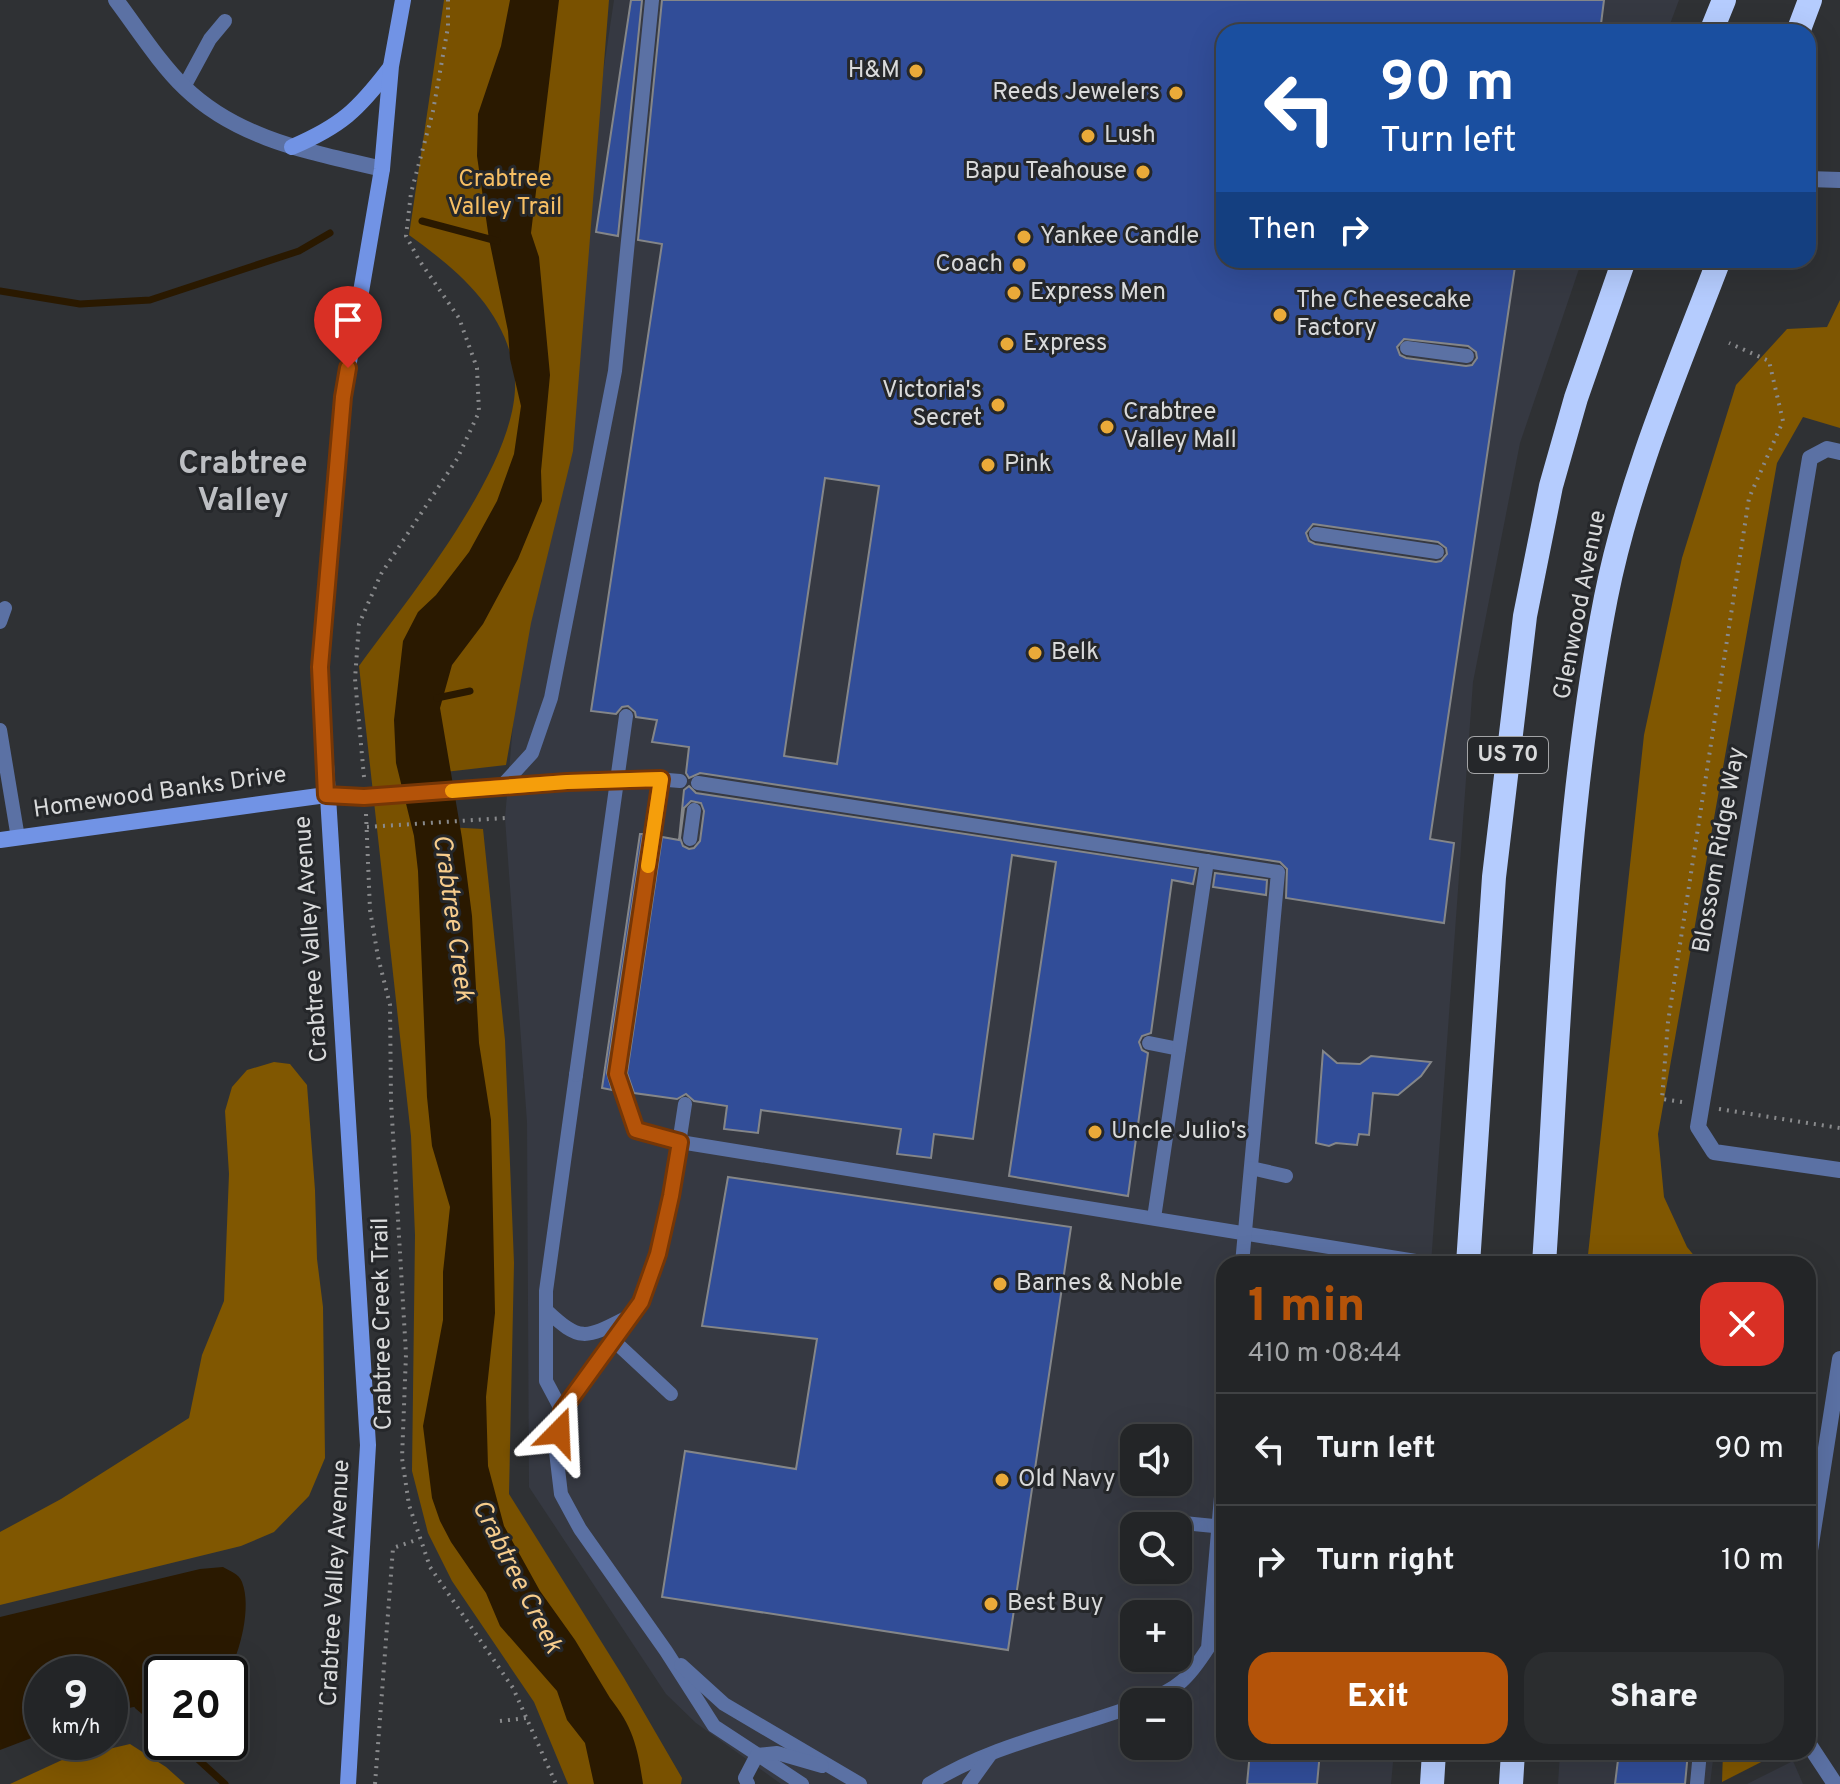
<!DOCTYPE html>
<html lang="en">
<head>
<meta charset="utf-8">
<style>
  :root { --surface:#232527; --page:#2b2d2f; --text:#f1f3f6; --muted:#a3a5a7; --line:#404244; --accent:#b45309 }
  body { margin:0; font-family:Overpass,sans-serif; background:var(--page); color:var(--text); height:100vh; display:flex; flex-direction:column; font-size:30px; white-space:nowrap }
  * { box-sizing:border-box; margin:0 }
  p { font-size:26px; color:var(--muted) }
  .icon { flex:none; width:44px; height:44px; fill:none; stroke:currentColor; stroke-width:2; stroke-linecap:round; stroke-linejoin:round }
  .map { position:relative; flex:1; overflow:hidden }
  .panel { position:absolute; left:1216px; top:1256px; width:600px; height:504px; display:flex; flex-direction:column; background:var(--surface); border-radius:24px; box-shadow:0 8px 32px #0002,0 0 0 2px var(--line) }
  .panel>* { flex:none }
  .banner { position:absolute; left:1216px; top:24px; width:600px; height:244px; border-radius:24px; box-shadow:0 8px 32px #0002,0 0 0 2px var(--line); background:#1a4fa0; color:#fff; overflow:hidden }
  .controls { position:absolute; left:1120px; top:1424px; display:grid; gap:16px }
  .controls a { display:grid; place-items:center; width:72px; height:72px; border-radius:16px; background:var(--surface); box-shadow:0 8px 32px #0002,0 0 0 2px var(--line); font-size:40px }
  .speed { position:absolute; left:24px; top:1656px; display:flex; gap:16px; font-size:40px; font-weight:700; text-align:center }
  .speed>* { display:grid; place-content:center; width:104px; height:104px; border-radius:50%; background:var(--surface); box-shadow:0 8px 32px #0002,0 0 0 2px var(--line); line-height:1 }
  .speed small { font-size:20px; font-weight:400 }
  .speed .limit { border:4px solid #111; border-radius:12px; background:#fff; color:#111 }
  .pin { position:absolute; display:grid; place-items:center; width:68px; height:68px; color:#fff; margin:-82px -34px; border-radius:50% 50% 50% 0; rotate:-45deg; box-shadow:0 0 8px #0007 }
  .pin .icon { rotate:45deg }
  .me { position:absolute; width:88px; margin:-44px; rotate:21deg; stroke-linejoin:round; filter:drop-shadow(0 0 6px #0008) }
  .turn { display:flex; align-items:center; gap:28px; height:168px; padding:0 32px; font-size:36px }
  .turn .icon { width:104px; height:104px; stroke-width:2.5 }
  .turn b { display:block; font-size:56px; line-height:68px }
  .then { display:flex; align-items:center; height:76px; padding:0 32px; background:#0003; gap:16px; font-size:30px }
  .round { display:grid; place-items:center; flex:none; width:84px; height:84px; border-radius:24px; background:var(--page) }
  .summary { display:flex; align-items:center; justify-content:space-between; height:136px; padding:0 32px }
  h1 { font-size:48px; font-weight:800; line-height:60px; color:var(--accent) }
  .primary-button { display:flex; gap:16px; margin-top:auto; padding:16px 32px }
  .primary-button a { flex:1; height:92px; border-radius:24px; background:var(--accent); color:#fff; font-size:32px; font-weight:800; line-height:92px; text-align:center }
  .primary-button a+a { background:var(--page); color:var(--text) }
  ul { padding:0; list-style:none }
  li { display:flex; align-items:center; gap:24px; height:112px; padding:0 32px; border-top:2px solid var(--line) }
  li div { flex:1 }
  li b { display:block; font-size:30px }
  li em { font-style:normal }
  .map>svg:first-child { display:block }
  .built { fill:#363942; fill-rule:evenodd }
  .green { fill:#795100 }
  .forest { fill:#805701 }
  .water { fill:#2a1900 }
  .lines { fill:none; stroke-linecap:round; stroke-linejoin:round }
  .stream { stroke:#2a1900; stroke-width:7 }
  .building { fill:#314d98; stroke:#848689; stroke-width:2; fill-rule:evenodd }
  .path { stroke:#898a8c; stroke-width:4; stroke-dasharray:2 6; stroke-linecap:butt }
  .lane { stroke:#5b71a4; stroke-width:14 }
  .street { stroke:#5b71a4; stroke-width:16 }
  .secondary { stroke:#7193e5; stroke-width:16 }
  .highway { stroke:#b5ccfe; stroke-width:24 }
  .lane-bridge { stroke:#5b71a4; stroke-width:14 }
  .route-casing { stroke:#753606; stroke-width:20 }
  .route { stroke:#b45309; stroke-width:14 }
  .slow { stroke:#f59e0b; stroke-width:14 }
  .poi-dot { fill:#eaaa39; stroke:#25272a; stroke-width:3 }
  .labels { text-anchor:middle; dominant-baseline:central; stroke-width:6; stroke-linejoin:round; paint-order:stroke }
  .shield { fill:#25272a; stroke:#a3a4a6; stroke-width:2 }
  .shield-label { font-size:22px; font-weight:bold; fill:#d9dadb }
  .poi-label { font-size:24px; fill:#d9dadb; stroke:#25272a; text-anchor:start }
  .park-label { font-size:24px; fill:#f7bf64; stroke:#25272a }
  .street-label { font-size:24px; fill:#d9dadb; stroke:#25272a }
  .water-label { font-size:26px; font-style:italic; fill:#f6cc8c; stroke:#25272a }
  .district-label { font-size:32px; font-weight:bold; fill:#bdbfc3; stroke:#25272a }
</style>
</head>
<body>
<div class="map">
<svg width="1840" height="1784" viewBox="0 0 1840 1784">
  <rect width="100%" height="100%" fill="#2f3134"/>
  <g class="built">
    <path d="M 614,0 L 1679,0 L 1667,32 L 1224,32 L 1224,260 L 1582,260 L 1520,443 L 1473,682 L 1431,1264 L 1224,1264 L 1224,1752 L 1394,1752 L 1391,1784 L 781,1784 L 696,1723 L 666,1694 L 529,1487 L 527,1122 L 505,818 L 523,608 ZM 1134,1438 L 1178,1438 L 1178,1482 L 1134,1482 ZM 1134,1526 L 1178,1526 L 1178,1570 L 1134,1570 ZM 1134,1614 L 1178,1614 L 1178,1658 L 1134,1658 ZM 1134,1702 L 1178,1702 L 1178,1746 L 1134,1746 Z"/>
    <path d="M 1560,1752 L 1714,1752 L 1710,1784 L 1558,1784 Z"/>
    <path d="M 1793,1761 L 1803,1784 L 1747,1784 Z"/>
  </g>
  <path class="green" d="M 444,0 L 609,0 L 573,451 L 531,623 L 506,765 L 445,772 L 446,827 L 483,829 L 505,1040 L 514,1263 L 509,1494 L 624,1678 L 682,1778 L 681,1784 L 568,1784 L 534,1702 L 452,1581 L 428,1533 L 412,1471 L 415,1235 L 411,1136 L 359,666 C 408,598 528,455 514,370 C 504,308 456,269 409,235 Z"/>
  <g class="forest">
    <path d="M 1840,300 L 1840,428 L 1803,417 L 1777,463 L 1658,1134 L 1664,1197 L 1687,1247 L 1701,1264 L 1587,1264 L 1644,735 L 1682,558 L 1736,385 L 1787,329 L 1827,327 Z"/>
    <path d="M 274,1062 L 290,1064 L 307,1085 L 315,1190 L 317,1259 L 323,1307 L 325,1458 L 309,1496 L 274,1532 L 241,1546 L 0,1605 L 0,1532 L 61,1499 L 189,1418 L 202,1355 L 224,1301 L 229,1174 L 225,1111 L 232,1087 L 247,1070 Z"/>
    <path d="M 130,1744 L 166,1767 L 185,1784 L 10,1784 L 62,1760 Z"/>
    <path d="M 1723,1752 L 1775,1752 L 1773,1756 L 1722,1782 Z"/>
  </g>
  <g class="water">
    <path d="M 510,0 L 559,0 L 531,233 L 539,257 L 550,375 L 541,471 L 542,501 L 518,559 L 483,624 L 452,665 L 440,708 L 462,838 L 472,916 L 479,1043 L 491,1120 L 495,1313 L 486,1397 L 488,1466 L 504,1526 L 540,1591 L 575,1640 L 610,1698 C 633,1727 638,1748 643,1784 L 594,1784 L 585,1743 L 567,1720 L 557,1691 L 500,1626 L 486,1593 L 451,1542 L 440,1521 L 432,1498 L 423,1426 L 443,1320 L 443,1272 L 450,1207 L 432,1146 L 427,1097 L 418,871 L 414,836 L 396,763 L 394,720 L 403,641 L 418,612 L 436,595 L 469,552 L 497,501 L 514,454 L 521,406 L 510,359 L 508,331 L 489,239 L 477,156 L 478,114 L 501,46 Z"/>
    <path d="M 223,1567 C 230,1571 239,1574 242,1582 C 252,1607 240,1652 228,1674 L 162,1674 L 162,1701 L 110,1712 L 110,1674 L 42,1674 L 42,1734 L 0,1750 L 0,1617 L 200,1569 Z"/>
  </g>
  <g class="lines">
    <g class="stream">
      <path d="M 422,221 L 497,241"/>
      <path d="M 0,291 L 80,304 L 150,300 L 299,251 L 330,233"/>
      <path d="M 437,698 L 470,691"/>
      <path d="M 138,1706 L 162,1726"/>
      <path d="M 179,1742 L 225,1784"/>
    </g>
  </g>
  <g class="building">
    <path d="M 631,0 L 642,0 L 618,236 L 596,232 Z"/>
    <path d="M 662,0 L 1604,0 L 1600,32 L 1224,32 L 1224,260 L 1516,260 L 1430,839 L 1454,843 L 1444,923 L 1286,898 L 1287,869 L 1280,862 L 700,773 L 689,778 L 686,773 L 689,747 L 652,742 L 657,720 L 636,717 L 635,712 L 628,706 L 622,707 L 616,714 L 591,711 L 662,244 L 638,240 ZM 1404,339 L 1468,346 L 1476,352 L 1477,358 L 1472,365 L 1466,366 L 1406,358 L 1400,355 L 1397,347 ZM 825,478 L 879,486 L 837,764 L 784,756 ZM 1313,524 L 1438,542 L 1446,548 L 1447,554 L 1441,561 L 1436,562 L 1315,544 L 1309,541 L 1306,533 Z"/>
    <path d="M 689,786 L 696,793 L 1196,869 L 1193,884 L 1172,880 L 1151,1033 L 1142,1036 L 1139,1042 L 1142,1050 L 1148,1053 L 1128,1196 L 1009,1176 L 1056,862 L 1012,855 L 973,1139 L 934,1134 L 931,1158 L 897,1154 L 901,1129 L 761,1110 L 758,1133 L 724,1129 L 727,1106 L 694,1101 L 686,1094 L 677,1099 L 634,1093 L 627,1073 L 662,837 L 679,840 L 684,790 ZM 691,801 L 701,803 L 704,811 L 700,841 L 694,848 L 689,849 L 683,846 L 680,838 L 684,808 Z"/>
    <path d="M 640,834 L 643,834 L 607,1073 L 612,1090 L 602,1088 Z"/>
    <path d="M 1215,873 L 1267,880 L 1266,895 L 1213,887 Z"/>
    <path d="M 1323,1051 L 1337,1063 L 1360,1064 L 1371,1056 L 1431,1062 L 1421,1076 L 1398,1095 L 1373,1093 L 1369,1135 L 1359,1134 L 1357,1145 L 1336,1143 L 1329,1146 L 1316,1143 Z"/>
    <path d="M 728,1177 L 1071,1227 L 1008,1650 L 662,1597 L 685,1451 L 796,1469 L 817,1339 L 702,1326 Z"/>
    <path d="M 1250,1752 L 1320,1752 L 1317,1784 L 1247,1784 Z"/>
    <path d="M 1619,1752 L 1688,1752 L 1685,1784 L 1615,1784 Z"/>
  </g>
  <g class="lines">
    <g class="path">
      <path d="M 364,777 L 355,679 L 359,624 L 381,574 L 457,459 L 479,412 L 477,368 L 459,318 L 419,260 L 406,236 L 411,193 L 433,111 L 448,27 L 448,0"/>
      <path d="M 366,814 L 370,910 L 378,957 L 390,1005 L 391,1101 L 406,1354 L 402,1458 L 409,1505 L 430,1567 L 513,1688 L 556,1784"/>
      <path d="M 367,827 L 505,818"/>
      <path d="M 1682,1102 L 1662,1099 L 1668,1022 L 1749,498 L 1783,421 L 1769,361 L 1729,343"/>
      <path d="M 1719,1109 L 1840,1128"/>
      <path d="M 500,1721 L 527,1718"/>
      <path d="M 375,1784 L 393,1548 L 419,1539"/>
    </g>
    <g class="lane">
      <path d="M 184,87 L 210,39 L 225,21"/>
      <path d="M 1407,348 L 1467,356"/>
      <path d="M 1316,534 L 1437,552"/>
      <path d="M 0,622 L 5,608"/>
      <path d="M 0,730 L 18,838"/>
      <path d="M 661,779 L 617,1074 L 636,1130 L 680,1142 L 1434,1264"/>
      <path d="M 698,783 L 1278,872 L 1242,1264"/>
      <path d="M 499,789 L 532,753 L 551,698 L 615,371 L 652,0"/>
      <path d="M 326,795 C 444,803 563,770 680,781"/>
      <path d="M 690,839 L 694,810"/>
      <path d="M 1149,1043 L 1179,1049"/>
      <path d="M 685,1104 L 671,1196 L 658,1254 L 641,1302 L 562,1411 L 556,1452 L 561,1494 L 580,1529 L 666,1651 L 714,1726 L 802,1784"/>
      <path d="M 1251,1168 L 1286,1176"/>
      <path d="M 1154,1218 L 1207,861"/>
      <path d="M 546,1310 C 580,1342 585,1339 626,1318"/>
      <path d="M 612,1339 L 671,1394"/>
      <path d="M 562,1411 L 546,1381 L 546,1291 L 576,1075"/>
      <path d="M 1133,1518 L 1224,1527"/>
      <path d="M 681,1665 L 724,1704 L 860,1784"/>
      <path d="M 1144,1702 C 1179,1688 1188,1679 1208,1648 L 1224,1462"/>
      <path d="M 748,1784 L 745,1778 L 757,1755 L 777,1753 L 822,1766"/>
      <path d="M 929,1784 C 992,1745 1065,1731 1134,1706"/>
      <path d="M 969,1784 L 990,1755"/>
      <path d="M 1697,1784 L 1700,1752"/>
    </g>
    <g class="street">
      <path d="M 116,0 C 137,28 160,64 185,88 C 239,140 312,152 382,169"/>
      <path d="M 1808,179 L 1840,180"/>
      <path d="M 1840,452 L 1827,449 L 1810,458 L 1698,1127 L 1714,1152 L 1840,1170"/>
      <path d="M 1808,1563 L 1840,1359"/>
      <path d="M 1808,1743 L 1835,1784"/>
    </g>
    <g class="secondary">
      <path d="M 292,147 C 341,126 358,110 390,68"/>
      <path d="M 0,840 L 326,795"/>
      <path d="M 348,1784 L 368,1445 L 320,667 L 343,397 L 382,169 L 391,66 L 403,0"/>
    </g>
    <g class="highway">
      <path d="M 1711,32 L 1724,0"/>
      <path d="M 1798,32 L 1810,0"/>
      <path d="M 1468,1264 L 1494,877 L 1525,616 L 1551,486 L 1576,398 L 1624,260"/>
      <path d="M 1544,1264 C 1559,1042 1563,816 1606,597 C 1629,481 1677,370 1719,260"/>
      <path d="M 1432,1784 L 1434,1752"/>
      <path d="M 1511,1784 L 1513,1752"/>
    </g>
    <path class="lane-bridge" d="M 576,1075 L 626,716"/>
  </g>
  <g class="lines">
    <defs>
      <path id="route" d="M 348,368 L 343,397 L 320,667 L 326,795 L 364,797 L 567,782 L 661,779 L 617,1074 L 636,1130 L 680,1142 L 671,1196 L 658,1254 L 641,1302 L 562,1411 L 559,1432"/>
    </defs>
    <use href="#route" class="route-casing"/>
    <use href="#route" class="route"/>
    <path class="slow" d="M 452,791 L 567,782 L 661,779 L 648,866"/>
  </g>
  <g class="poi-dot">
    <circle cx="916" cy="71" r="8"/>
    <circle cx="1176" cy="93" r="8"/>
    <circle cx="1088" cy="136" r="8"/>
    <circle cx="1143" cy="172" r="8"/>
    <circle cx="1024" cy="237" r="8"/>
    <circle cx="1019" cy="265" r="8"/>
    <circle cx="1014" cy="293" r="8"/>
    <circle cx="1280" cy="315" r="8"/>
    <circle cx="1007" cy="344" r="8"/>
    <circle cx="998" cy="405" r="8"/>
    <circle cx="1107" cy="427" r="8"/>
    <circle cx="988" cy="465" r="8"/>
    <circle cx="1035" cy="653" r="8"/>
    <circle cx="1095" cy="1132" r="8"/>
    <circle cx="1000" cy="1284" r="8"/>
    <circle cx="1002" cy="1480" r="8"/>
    <circle cx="991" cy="1604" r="8"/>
  </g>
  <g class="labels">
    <rect class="shield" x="1468" y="737" width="80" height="36" rx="6"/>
    <g class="shield-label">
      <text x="1508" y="755">US 70</text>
    </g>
    <g class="poi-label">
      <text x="900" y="71" text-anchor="end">H&amp;M</text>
      <text x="1160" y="93" text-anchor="end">Reeds Jewelers</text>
      <text x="1104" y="136">Lush</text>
      <text x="1127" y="172" text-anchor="end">Bapu Teahouse</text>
      <text x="1040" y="237">Yankee Candle</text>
      <text x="1003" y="265" text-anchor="end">Coach</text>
      <text x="1030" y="293">Express Men</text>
      <text x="1296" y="301">The Cheesecake<tspan x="1296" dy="28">Factory</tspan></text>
      <text x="1023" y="344">Express</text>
      <text x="982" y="391" text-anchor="end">Victoria's<tspan x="982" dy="28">Secret</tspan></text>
      <text x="1123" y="413">Crabtree<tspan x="1123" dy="28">Valley Mall</tspan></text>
      <text x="1004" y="465">Pink</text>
      <text x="1051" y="653">Belk</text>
      <text x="1111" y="1132">Uncle Julio's</text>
      <text x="1016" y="1284">Barnes &amp; Noble</text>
      <text x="1018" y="1480">Old Navy</text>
      <text x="1007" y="1604">Best Buy</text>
    </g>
    <g class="park-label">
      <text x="505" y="180">Crabtree<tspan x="505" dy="28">Valley Trail</tspan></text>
    </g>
    <g class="street-label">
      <text transform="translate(1581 605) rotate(-79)">Glenwood Avenue</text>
      <text transform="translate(160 793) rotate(-8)">Homewood Banks Drive</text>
      <text transform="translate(1720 850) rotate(-80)">Blossom Ridge Way</text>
      <text transform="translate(312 939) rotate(-94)">Crabtree Valley Avenue</text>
      <text transform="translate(383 1324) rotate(-91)">Crabtree Creek Trail</text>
      <text transform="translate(336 1583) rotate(-87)">Crabtree Valley Avenue</text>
    </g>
    <g class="water-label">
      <text transform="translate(452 918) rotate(82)">Crabtree Creek</text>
      <text transform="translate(516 1577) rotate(63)">Crabtree Creek</text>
    </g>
    <g class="district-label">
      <text x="243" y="465">Crabtree<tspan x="243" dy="37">Valley</tspan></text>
    </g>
  </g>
</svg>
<div class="controls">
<a><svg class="icon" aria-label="sound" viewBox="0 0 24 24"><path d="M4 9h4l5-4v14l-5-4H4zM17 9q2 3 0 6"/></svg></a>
<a><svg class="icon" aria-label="search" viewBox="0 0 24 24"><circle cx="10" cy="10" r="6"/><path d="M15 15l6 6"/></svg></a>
<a>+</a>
<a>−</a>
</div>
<div class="speed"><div>9<small>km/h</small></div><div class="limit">20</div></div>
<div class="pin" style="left:348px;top:368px;background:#d93025"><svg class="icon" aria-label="arrive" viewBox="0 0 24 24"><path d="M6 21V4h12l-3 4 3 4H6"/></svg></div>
<svg class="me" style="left:559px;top:1432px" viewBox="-20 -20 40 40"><path d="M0-17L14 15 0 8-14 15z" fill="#b45309" stroke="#fff" stroke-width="4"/></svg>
<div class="banner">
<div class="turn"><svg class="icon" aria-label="left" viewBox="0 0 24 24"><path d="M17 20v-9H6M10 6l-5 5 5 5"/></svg><div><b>90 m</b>Turn left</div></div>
<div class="then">Then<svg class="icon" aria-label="right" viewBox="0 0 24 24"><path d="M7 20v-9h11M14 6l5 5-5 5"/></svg></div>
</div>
<section class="panel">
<div class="summary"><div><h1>1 min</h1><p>410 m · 08:44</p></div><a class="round" style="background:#d93025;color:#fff"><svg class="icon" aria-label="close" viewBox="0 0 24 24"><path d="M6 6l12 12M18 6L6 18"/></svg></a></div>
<ul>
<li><svg class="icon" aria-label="left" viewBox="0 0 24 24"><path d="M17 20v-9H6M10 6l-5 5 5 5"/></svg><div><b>Turn left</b></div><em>90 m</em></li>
<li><svg class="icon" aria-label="right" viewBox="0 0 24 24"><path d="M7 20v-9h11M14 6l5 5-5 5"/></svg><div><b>Turn right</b></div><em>10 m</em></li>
</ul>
<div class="primary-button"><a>Exit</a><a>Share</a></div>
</section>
</div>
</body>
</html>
